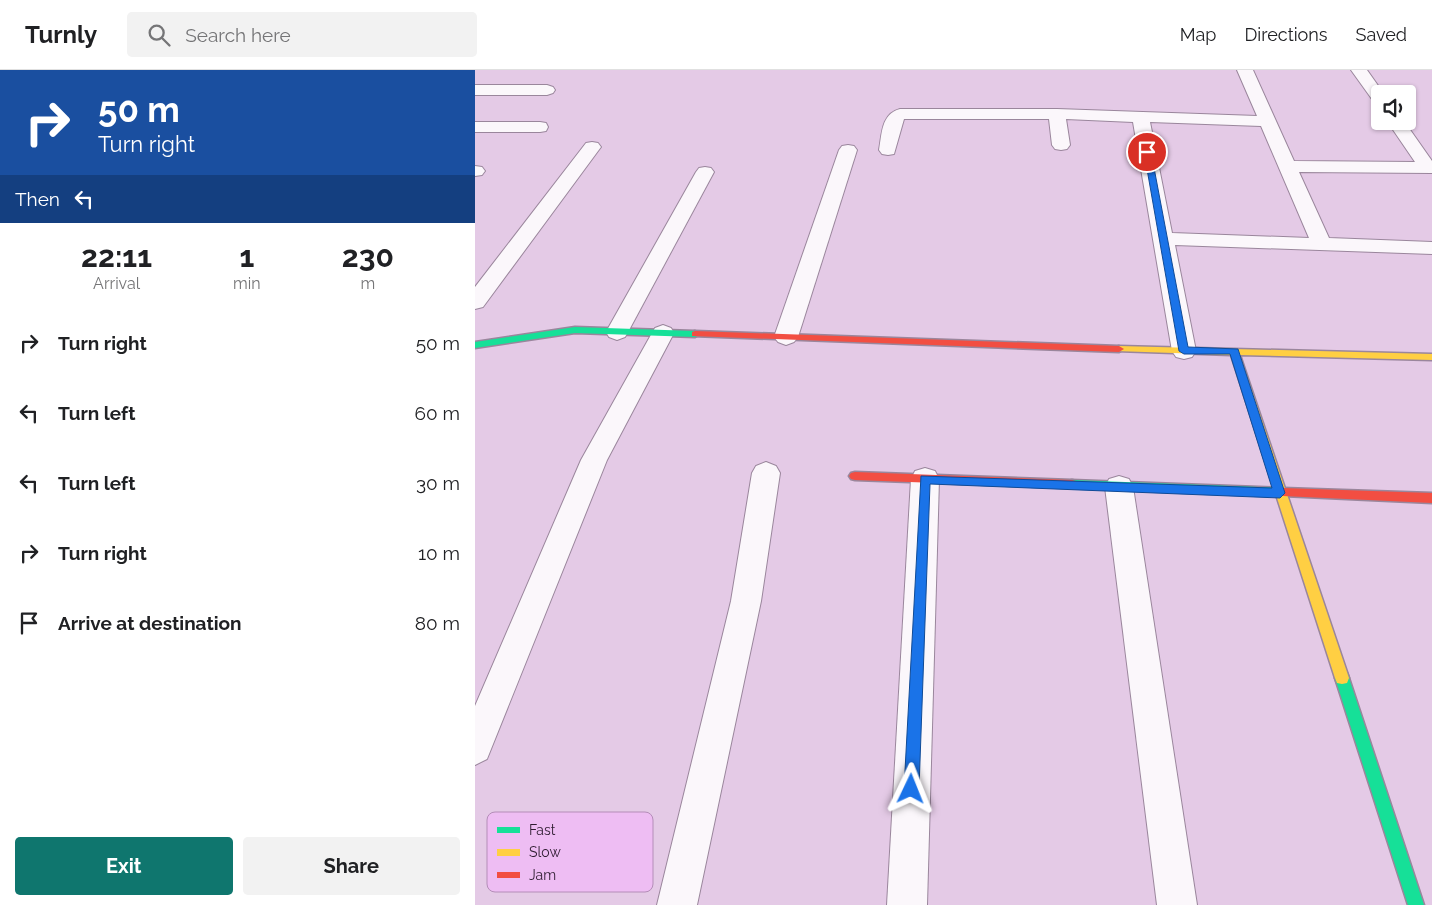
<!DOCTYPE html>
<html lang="en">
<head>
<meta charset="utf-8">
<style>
  :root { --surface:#fff; --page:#f2f2f2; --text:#202124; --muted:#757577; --line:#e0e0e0; --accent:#0f766e }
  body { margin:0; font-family:Raleway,sans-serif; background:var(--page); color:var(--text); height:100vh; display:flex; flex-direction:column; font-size:19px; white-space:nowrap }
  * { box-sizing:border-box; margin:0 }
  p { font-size:16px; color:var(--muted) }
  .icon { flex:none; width:28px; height:28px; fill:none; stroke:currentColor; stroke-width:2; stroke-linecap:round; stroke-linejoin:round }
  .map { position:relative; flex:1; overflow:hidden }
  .details { display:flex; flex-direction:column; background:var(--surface); width:475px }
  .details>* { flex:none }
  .hud { background:#1a4fa0; color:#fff; overflow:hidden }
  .tools { position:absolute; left:896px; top:15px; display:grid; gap:10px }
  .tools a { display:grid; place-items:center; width:45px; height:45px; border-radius:5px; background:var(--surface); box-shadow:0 1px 4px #0004; font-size:25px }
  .pin { position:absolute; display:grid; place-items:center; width:42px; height:42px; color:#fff; margin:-21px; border:2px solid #fff; border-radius:50%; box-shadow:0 1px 5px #0007 }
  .me { position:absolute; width:55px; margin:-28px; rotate:2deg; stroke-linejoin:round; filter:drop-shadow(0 0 4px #0008) }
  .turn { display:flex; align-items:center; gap:18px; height:105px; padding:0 15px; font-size:22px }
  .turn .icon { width:65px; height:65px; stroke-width:2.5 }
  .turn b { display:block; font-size:35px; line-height:42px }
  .then { display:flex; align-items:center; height:48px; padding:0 15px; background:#0003; gap:10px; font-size:19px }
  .eta { display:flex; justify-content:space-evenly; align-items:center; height:85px; text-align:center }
  .eta b { font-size:30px; font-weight:700; line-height:35px }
  .primary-button { display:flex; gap:10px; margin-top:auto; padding:10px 15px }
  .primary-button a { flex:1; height:58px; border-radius:5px; background:var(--accent); color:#fff; font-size:20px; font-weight:700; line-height:58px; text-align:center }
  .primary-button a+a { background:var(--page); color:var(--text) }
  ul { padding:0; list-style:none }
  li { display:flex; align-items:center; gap:15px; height:70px; padding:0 15px }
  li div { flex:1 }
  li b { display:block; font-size:19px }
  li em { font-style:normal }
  header { display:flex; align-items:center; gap:30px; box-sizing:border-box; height:70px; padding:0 25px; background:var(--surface); border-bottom:1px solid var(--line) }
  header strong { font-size:24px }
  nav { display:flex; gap:28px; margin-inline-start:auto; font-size:18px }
  .search { width:350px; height:45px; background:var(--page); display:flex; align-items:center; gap:12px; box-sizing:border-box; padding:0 18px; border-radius:5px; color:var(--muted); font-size:19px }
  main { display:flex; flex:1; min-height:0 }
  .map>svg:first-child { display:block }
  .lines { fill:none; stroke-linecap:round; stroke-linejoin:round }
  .street-casing { stroke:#9a869c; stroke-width:2 }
  .fast-casing { stroke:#9a869c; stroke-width:3 }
  .slow-casing { stroke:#9a869c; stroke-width:3 }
  .jam-casing { stroke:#9a869c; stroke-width:3 }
  .street { fill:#fbf7fb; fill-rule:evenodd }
  .fast { fill:#16e098; fill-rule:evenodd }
  .slow { fill:#ffcf43; fill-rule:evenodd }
  .jam { fill:#f24e42; fill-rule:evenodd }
  .route { fill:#1a73e8; stroke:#114b97 }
  .key { fill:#eebdf3; stroke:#b48db8; stroke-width:1 }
  .key-label { font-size:14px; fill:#2e1c30 }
</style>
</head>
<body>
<header>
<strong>Turnly</strong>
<div class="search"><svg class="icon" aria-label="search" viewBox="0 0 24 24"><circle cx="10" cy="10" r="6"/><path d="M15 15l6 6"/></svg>Search here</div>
<nav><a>Map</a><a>Directions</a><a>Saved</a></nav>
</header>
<main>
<section class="details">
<div class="hud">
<div class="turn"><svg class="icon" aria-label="right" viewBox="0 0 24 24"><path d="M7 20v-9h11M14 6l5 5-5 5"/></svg><div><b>50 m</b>Turn right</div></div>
<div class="then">Then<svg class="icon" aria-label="left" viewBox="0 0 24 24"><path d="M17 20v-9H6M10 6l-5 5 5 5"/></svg></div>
</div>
<div class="eta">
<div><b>22:11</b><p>Arrival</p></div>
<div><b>1</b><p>min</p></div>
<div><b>230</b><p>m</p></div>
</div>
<ul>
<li><svg class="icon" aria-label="right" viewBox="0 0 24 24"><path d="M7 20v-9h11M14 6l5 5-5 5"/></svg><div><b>Turn right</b></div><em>50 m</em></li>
<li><svg class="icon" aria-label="left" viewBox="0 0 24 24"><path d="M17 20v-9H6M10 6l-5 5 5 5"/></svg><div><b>Turn left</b></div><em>60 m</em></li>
<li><svg class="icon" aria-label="left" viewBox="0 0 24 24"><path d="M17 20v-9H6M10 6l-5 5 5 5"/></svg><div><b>Turn left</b></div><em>30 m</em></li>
<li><svg class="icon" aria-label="right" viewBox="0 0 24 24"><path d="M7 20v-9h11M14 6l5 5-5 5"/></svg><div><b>Turn right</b></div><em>10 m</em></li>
<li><svg class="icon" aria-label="arrive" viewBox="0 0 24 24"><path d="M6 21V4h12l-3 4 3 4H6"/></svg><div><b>Arrive at destination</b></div><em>80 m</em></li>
</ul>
<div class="primary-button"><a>Exit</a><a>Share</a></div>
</section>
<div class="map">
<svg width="957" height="835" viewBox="0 0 957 835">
  <rect width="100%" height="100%" fill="#e4cae6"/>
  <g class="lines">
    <defs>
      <g id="street">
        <path d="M 762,0 L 778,0 L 819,91 L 940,92 L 912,51 L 929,51 L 957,91 L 957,103 L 824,102 L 854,168 L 957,172 L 957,184 L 700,175 L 721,281 L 717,287 L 709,289 L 701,287 L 697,281 L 658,52 L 591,49 L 595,75 L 592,79 L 586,80 L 580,79 L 577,75 L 574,49 L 429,49 L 419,84 L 413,85 L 407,84 L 404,80 C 407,64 406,44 425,39 L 582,39 L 782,46 ZM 675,52 L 786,56 L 834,168 L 697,163 Z"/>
        <path d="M 876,0 L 892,0 L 909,24 L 905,24 L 905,34 L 899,32 Z"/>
        <path d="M 0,15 L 72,15 L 78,17 L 80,20 L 78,23 L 72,25 L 0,25 Z"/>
        <path d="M 0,52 L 65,52 L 71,53 L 73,57 L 71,61 L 65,62 L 0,62 Z"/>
        <path d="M 117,72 L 123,73 L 126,77 L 123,81 L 8,237 L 0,239 L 0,217 L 111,73 Z"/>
        <path d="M 373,75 L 379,76 L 382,80 L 323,267 L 319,272 L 311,275 L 303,272 L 299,267 L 364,80 L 367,76 Z"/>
        <path d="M 0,96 L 7,97 L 10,101 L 7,105 L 0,106 Z"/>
        <path d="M 230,97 L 236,98 L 239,102 L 153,262 L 150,267 L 142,270 L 134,267 L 131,262 L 221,102 L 224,98 Z"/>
        <path d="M 188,255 L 196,258 L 199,263 L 132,390 L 12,689 L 0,695 L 0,636 L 106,390 L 177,263 L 180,258 Z"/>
        <path d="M 291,392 L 301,396 L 305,403 L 286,531 L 222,835 L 182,835 L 256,531 L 277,403 L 281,396 Z"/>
        <path d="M 450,398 L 460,401 L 464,409 L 452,835 L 412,835 L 436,409 L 440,401 Z"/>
        <path d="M 644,406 L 654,409 L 658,417 L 722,835 L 682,835 L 630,417 L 634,409 Z"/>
      </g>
      <g id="fast">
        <path d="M 100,257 L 220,261 L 225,264 L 220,267 L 100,263 L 0,278 L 0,272 Z"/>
        <path d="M 597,410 L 808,418 L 812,419 L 814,422 L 812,425 L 808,426 L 597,418 L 593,417 L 591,414 L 593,411 Z"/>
        <path d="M 867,602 L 872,603 L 874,608 L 949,835 L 933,835 L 860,608 L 862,603 Z"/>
      </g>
      <path id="slow" d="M 644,276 L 957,284 L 957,290 L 765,285 L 874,608 L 872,613 L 867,614 L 862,613 L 860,608 L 756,285 L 641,281 L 641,277 Z"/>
      <g id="jam">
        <path d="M 220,261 L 644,276 L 649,279 L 644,282 L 217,266 L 217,262 Z"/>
        <path d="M 380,402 L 597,410 L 601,411 L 603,414 L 601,417 L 597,418 L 380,410 L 376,409 L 374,406 L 376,403 Z"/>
        <path d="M 808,418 L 957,423 L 957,433 L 808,426 L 804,425 L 802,422 L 804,419 Z"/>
      </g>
    </defs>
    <use href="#street" class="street-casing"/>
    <use href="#fast" class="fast-casing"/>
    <use href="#slow" class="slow-casing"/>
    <use href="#jam" class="jam-casing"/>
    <use href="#street" class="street"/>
    <use href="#fast" class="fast"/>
    <use href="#slow" class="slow"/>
    <use href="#jam" class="jam"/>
  </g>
  <path class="route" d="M 672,79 L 676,82 L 713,277 L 763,279 L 810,423 L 805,428 L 455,414 L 444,719 L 442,724 L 436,726 L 431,724 L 429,719 L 446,406 L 797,418 L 755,284 L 709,284 L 704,281 L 669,82 Z"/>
  <rect x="12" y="742" width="166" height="80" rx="8" class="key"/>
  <rect x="22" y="757" width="23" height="6" fill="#16e098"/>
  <rect x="22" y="779" width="23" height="7" fill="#ffcf43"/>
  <rect x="22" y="802" width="23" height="6" fill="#f24e42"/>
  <g class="key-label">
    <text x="54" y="765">Fast</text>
    <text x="54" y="787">Slow</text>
    <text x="54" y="810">Jam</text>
  </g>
</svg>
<div class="tools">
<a><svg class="icon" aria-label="sound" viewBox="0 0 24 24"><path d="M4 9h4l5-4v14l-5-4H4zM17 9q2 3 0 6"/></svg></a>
</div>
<div class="pin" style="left:672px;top:82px;background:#d93025"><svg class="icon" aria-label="arrive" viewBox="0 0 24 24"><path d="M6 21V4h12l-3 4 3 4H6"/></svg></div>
<svg class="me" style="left:436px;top:719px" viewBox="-20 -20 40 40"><path d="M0-17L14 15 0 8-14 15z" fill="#1a73e8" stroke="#fff" stroke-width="4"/></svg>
</div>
</main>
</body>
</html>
